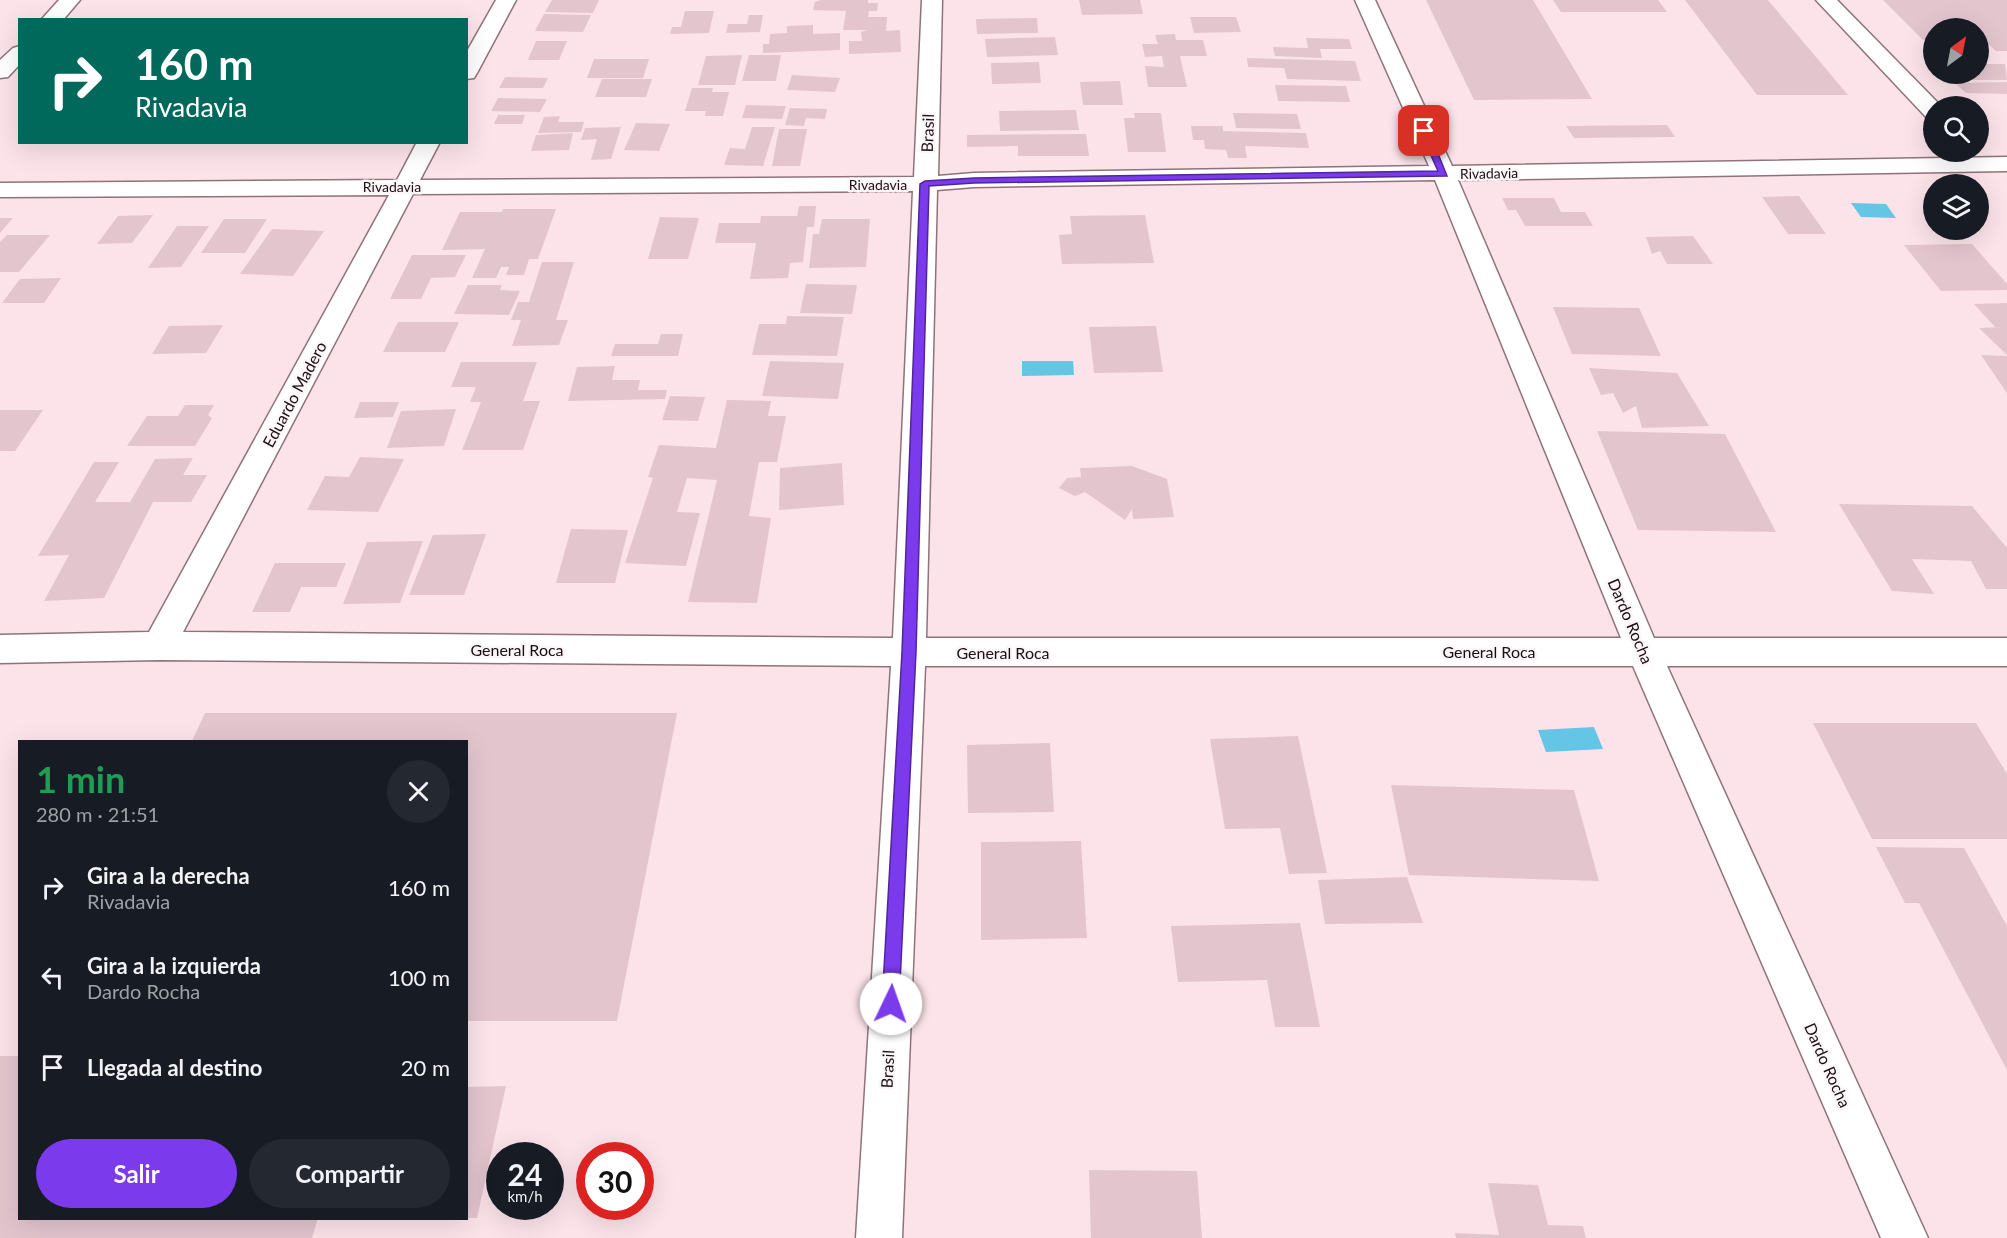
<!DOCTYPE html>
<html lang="es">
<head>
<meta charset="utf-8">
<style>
  :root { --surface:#171b24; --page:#242831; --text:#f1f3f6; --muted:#9ea1a6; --accent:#7c3aed }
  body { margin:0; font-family:Lato,sans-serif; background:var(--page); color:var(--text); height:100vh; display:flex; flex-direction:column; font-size:22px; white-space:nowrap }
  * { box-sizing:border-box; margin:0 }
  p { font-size:20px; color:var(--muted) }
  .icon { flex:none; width:33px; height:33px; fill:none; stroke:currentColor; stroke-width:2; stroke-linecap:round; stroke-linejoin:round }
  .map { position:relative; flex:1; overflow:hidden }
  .details { position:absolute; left:18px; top:740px; width:450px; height:480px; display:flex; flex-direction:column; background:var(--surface); border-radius:0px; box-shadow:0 6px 24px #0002 }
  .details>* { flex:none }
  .banner { position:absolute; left:18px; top:18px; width:450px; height:126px; border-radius:0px; box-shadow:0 6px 24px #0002; background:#00695c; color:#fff; overflow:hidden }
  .needle { width:39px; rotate:32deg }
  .buttons { position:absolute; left:1923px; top:18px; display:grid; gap:12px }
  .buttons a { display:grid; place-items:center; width:66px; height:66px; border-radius:50%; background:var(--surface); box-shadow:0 6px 24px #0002; font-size:30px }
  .speed { position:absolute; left:486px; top:1142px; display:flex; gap:12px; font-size:30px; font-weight:700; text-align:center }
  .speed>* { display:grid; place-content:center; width:78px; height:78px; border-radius:50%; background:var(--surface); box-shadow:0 6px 24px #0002; line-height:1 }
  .speed small { font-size:15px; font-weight:400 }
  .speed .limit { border:9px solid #d22; background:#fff; color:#111 }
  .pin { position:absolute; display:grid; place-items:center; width:51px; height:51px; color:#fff; margin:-26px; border-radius:12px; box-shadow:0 3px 9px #0006 }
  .me { position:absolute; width:66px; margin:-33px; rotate:3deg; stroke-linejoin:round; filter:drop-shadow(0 0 4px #0008) }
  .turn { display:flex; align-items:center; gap:21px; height:126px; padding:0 18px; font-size:27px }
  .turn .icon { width:78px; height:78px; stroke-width:2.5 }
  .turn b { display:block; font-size:42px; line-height:51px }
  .round { display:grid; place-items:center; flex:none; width:63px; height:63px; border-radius:32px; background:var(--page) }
  .head { display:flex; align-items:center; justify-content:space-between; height:102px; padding:0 18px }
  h1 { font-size:36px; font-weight:700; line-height:45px; color:#1e9e55 }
  .action { display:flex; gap:12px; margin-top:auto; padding:12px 18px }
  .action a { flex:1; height:69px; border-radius:36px; background:var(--accent); color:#fff; font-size:24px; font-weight:700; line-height:69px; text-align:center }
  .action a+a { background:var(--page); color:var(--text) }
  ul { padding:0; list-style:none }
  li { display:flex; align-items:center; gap:18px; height:90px; padding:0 18px }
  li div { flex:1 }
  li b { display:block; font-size:22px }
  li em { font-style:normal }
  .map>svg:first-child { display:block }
  .water { fill:#65c5e4 }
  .building { fill:#e3c5ce }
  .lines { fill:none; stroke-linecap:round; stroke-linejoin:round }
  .minor-casing { stroke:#8f737b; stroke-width:3 }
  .minor { fill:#fff; fill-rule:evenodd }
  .route { fill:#7c3aed; stroke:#51269a; stroke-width:1.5 }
  .labels { text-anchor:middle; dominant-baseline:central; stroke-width:5; stroke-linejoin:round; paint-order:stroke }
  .far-street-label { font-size:14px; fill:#190f12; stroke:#fdf6f8 }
  .street-label { font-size:16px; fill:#190f12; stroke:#fdf6f8 }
</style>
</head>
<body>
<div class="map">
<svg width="2007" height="1238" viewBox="0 0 2007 1238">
  <rect width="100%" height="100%" fill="#fce3ea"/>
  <g class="water">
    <path d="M 1851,203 L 1886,204 L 1896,218 L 1861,217 Z"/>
    <path d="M 1022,361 L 1073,361 L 1074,375 L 1022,376 Z"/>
    <path d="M 1594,727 L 1603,749 L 1546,752 L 1538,730 Z"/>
  </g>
  <g class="building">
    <path d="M 552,0 L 599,0 L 593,13 L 545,12 Z"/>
    <path d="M 820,0 L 868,0 L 868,3 L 878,3 L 877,11 L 869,11 L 868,17 L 887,17 L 886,31 L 900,30 L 901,52 L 849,54 L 849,41 L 862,41 L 861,32 L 867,30 L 843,30 L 846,11 L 813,10 L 815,2 Z"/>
    <path d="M 1079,0 L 1140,0 L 1143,14 L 1082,15 Z"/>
    <path d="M 1426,0 L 1533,0 L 1592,99 L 1474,100 Z"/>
    <path d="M 1553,0 L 1658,0 L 1667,12 L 1561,12 Z"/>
    <path d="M 1685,0 L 1768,0 L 1848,95 L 1757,95 Z"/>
    <path d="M 1883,0 L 2007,0 L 2007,51 L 1996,51 L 1984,40 L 1978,40 L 1978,28 L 1934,28 L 1934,40 L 1923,40 Z"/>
    <path d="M 685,11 L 714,11 L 709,33 L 670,34 L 672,27 L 681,27 Z"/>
    <path d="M 544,14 L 591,15 L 583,32 L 535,31 Z"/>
    <path d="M 749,15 L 763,15 L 760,32 L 726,33 L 728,24 L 747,24 Z"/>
    <path d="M 1190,17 L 1236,17 L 1241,32 L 1194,33 Z"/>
    <path d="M 1037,18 L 1038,33 L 977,34 L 976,19 Z"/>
    <path d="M 813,25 L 813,34 L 840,33 L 840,50 L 763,53 L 763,44 L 769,44 L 770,34 L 787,33 L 787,26 Z"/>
    <path d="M 1175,34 L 1176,40 L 1203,40 L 1207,56 L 1180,56 L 1187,87 L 1148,87 L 1145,66 L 1164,67 L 1162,56 L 1145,57 L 1142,44 L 1158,44 L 1155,35 Z"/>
    <path d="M 1055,37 L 1058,55 L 987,57 L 985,39 Z"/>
    <path d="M 1306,38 L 1349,39 L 1352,49 L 1320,49 L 1322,58 L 1275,56 L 1273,47 L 1308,48 Z"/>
    <path d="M 536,41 L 567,41 L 559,60 L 528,60 Z"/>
    <path d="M 742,55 L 735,85 L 698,85 L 706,56 Z"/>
    <path d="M 749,55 L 781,55 L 776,81 L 742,81 Z"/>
    <path d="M 1247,58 L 1355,61 L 1361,81 L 1287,79 L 1284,68 L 1248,67 Z"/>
    <path d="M 594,59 L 649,59 L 643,78 L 587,78 Z"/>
    <path d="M 1039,62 L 1041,83 L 992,84 L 991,63 Z"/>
    <path d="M 1978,64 L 2005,64 L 2007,80 L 1968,80 L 1961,74 L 1978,74 Z"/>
    <path d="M 792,75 L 840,78 L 835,92 L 787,90 Z"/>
    <path d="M 505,77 L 548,78 L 543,88 L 499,88 Z"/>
    <path d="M 602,79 L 652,79 L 646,97 L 595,97 Z"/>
    <path d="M 1120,81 L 1123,105 L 1083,105 L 1080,82 Z"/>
    <path d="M 2007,82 L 2007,94 L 1966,93 L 1955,83 Z"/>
    <path d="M 1275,85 L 1346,86 L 1350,102 L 1278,101 Z"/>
    <path d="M 692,88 L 713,88 L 712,92 L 729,92 L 723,116 L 705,116 L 706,111 L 685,111 Z"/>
    <path d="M 498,98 L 547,99 L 540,112 L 491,111 Z"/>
    <path d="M 746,105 L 786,106 L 782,119 L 742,118 Z"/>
    <path d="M 790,108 L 827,109 L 825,119 L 806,118 L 804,126 L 785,125 Z"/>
    <path d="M 1076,110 L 1079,130 L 1000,131 L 999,111 Z"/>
    <path d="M 1134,113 L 1161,113 L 1166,152 L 1128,152 L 1124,118 L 1135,118 Z"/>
    <path d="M 1233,113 L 1297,114 L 1301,129 L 1236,128 Z"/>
    <path d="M 498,115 L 525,115 L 522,124 L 494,124 Z"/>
    <path d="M 560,116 L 558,122 L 584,122 L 581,132 L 538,133 L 544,117 Z"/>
    <path d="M 636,123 L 670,124 L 659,151 L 624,150 Z"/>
    <path d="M 1667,125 L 1675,137 L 1574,138 L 1566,126 Z"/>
    <path d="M 1191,126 L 1223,126 L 1223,131 L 1306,133 L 1309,148 L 1245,146 L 1247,158 L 1228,158 L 1226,150 L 1205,149 L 1204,140 L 1193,140 Z"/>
    <path d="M 621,127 L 611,159 L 591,160 L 597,139 L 581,140 L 585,128 Z"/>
    <path d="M 752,127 L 775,127 L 763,166 L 724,165 L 730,148 L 745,149 Z"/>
    <path d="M 779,129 L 807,129 L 800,166 L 772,166 Z"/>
    <path d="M 573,133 L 569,150 L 531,151 L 536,135 Z"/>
    <path d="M 1086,134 L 1089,156 L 1018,156 L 1018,146 L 967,147 L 967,135 Z"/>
    <path d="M 1799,196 L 1826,234 L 1788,234 L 1762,197 Z"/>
    <path d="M 1502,198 L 1554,198 L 1561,212 L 1585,212 L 1593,226 L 1525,226 L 1516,210 L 1508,210 Z"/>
    <path d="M 799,206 L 816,206 L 814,227 L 807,227 L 803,262 L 790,263 L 788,278 L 750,279 L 756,243 L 715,243 L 719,223 L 760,223 L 761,216 L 797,216 Z"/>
    <path d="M 503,209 L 556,209 L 538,259 L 529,259 L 524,275 L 506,275 L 509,267 L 501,267 L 496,278 L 472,278 L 485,249 L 442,250 L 460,212 L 502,212 Z"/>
    <path d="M 153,215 L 132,243 L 97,244 L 118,216 Z"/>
    <path d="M 1145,215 L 1154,263 L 1062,264 L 1059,235 L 1072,234 L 1070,216 Z"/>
    <path d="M 660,217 L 699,218 L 688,259 L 648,259 Z"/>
    <path d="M 0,218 L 13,218 L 0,233 Z"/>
    <path d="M 224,219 L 267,219 L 245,253 L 201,253 Z"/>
    <path d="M 822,219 L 870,219 L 866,267 L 809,268 L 813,234 L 819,234 Z"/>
    <path d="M 177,226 L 209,226 L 181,267 L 148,268 Z"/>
    <path d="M 272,229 L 324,231 L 293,276 L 240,274 Z"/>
    <path d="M 7,235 L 50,235 L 19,272 L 0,272 L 0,242 Z"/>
    <path d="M 1693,236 L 1713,264 L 1667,264 L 1660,251 L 1652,254 L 1646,237 Z"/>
    <path d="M 1972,244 L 2007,284 L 2007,290 L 1941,291 L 1904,245 Z"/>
    <path d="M 412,255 L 466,255 L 455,277 L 431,278 L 421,299 L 390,299 Z"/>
    <path d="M 542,262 L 574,262 L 556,320 L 568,320 L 559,345 L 512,346 L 521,320 L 511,320 L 518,302 L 529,302 Z"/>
    <path d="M 61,278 L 44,303 L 2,303 L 20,279 Z"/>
    <path d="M 806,284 L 857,285 L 852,314 L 800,313 Z"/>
    <path d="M 468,285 L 502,285 L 500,290 L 520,291 L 509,315 L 454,314 Z"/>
    <path d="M 2007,303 L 2007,355 L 1979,328 L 2004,327 L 1995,327 L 1974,304 Z"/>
    <path d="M 1553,307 L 1639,308 L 1661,356 L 1572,354 Z"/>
    <path d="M 787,316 L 844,317 L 837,356 L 752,355 L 759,324 L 786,324 Z"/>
    <path d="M 398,322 L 459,322 L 445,352 L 383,352 Z"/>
    <path d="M 223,325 L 206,353 L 152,354 L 169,326 Z"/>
    <path d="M 1156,326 L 1163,372 L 1094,373 L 1089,327 Z"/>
    <path d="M 661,334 L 683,334 L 678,356 L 611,356 L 615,344 L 658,344 Z"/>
    <path d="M 1981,355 L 2007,356 L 2007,393 Z"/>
    <path d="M 770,361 L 844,363 L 838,399 L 762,396 Z"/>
    <path d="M 461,362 L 537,362 L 523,401 L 540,401 L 523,450 L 462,450 L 481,402 L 470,402 L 476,387 L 451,387 Z"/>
    <path d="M 615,366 L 612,380 L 640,380 L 638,390 L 667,390 L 665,399 L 568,401 L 577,367 Z"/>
    <path d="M 1589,368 L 1677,373 L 1709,426 L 1642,428 L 1636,406 L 1623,413 L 1613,393 L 1601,395 Z"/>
    <path d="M 670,396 L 705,397 L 698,421 L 662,420 Z"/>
    <path d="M 727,400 L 771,401 L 768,416 L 786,416 L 777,462 L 759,462 L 749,516 L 771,518 L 757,603 L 688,602 L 717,480 L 687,478 L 677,512 L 700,513 L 686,566 L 625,563 L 653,478 L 648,477 L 659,445 L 716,448 Z"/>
    <path d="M 360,402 L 399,402 L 393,417 L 354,418 Z"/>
    <path d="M 185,405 L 214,405 L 208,415 L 212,418 L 195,446 L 127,446 L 147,416 L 178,416 Z"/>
    <path d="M 456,409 L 444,446 L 387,448 L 401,411 Z"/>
    <path d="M 0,410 L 43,410 L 15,451 L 0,451 Z"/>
    <path d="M 1597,431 L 1725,434 L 1776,532 L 1638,530 Z"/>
    <path d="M 360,457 L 404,459 L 378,512 L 307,510 L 325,476 L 349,477 Z"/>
    <path d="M 193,458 L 183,475 L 207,475 L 191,502 L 153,502 L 104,598 L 44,601 L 69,555 L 38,556 L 94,462 L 119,462 L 95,502 L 130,502 L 155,459 Z"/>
    <path d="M 842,463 L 844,505 L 779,510 L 780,468 Z"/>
    <path d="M 1132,466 L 1167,479 L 1174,517 L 1133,519 L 1132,509 L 1125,520 L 1085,492 L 1075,496 L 1059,488 L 1067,478 L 1081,477 L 1080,468 Z"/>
    <path d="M 1839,504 L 1972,506 L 2007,548 L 2007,589 L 1986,589 L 1971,561 L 1912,559 L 1934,594 L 1892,591 Z"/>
    <path d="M 571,529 L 628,530 L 615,583 L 556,583 Z"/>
    <path d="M 486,534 L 464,595 L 409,595 L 433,535 Z"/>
    <path d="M 423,541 L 400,603 L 343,604 L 367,542 Z"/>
    <path d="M 275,563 L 346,563 L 336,587 L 301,587 L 290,612 L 252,612 Z"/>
    <path d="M 205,713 L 677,713 L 617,1021 L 466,1021 L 466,741 L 192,741 Z"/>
    <path d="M 1813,723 L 1976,723 L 2007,774 L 2007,839 L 1872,839 Z"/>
    <path d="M 1298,736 L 1327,873 L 1289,874 L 1280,828 L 1225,829 L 1210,739 Z"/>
    <path d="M 1050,743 L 1054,812 L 968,813 L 967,745 Z"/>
    <path d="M 1391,785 L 1574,790 L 1599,881 L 1409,875 Z"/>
    <path d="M 1081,841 L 1087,938 L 981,940 L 981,842 Z"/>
    <path d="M 1876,847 L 1964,848 L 2007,926 L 2007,1070 L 1919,903 L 1905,903 Z"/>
    <path d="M 1407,877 L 1423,923 L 1325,924 L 1318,880 Z"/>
    <path d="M 1300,923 L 1320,1027 L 1275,1027 L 1267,980 L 1178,982 L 1171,926 Z"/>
    <path d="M 0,1056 L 20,1056 L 20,1218 L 318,1218 L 312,1238 L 0,1238 Z"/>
    <path d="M 506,1086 L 477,1218 L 466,1218 L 466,1087 Z"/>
    <path d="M 1089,1170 L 1197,1171 L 1202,1238 L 1091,1238 Z"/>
    <path d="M 1488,1183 L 1538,1185 L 1548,1225 L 1583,1226 L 1586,1238 L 1456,1238 L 1455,1233 L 1499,1235 Z"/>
  </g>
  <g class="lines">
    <defs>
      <g id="minor">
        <path d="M 59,0 L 80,0 L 63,20 L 41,20 Z"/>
        <path d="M 496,0 L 516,0 L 477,73 L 474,78 L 466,79 L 466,53 Z"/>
        <path d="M 922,0 L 942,0 L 938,176 L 974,173 L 1429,166 L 1355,0 L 1375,0 L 1452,166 L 2007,157 L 2007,171 L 1458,180 L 1654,638 L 2007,638 L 2007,666 L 1667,666 L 1928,1238 L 1881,1238 L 1633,666 L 925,666 L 902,1238 L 856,1238 L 891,666 L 159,660 L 0,663 L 0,635 L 149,632 L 389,195 L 0,197 L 0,183 L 397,180 L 417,142 L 440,142 L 420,180 L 914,177 ZM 1435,180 L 1621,638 L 926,638 L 937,190 L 974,187 ZM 913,191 L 893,638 L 183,632 L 413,194 Z"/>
        <path d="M 1816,0 L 1837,0 L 1941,106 L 1934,106 L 1934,119 L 1926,117 Z"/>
        <path d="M 20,46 L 20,64 L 8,77 L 0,78 L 0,60 L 13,48 Z"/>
      </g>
    </defs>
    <use href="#minor" class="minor-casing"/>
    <use href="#minor" class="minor"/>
  </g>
  <path class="route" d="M 1424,128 L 1429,131 L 1447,176 L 974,183 L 929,186 L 916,652 L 899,1004 L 897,1010 L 891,1012 L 885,1010 L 882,1004 L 902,652 L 920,184 L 925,181 L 974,178 L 1438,171 L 1420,131 Z"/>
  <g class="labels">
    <g class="far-street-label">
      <text transform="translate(1489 173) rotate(-1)">Rivadavia</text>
      <text x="878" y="184">Rivadavia</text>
      <text x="392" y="186">Rivadavia</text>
    </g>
    <g class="street-label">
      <text transform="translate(927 133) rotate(-88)">Brasil</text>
      <text transform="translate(294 394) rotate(-62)">Eduardo Madero</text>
      <text transform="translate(1631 621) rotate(67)">Dardo Rocha</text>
      <text x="517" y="649">General Roca</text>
      <text x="1489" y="651">General Roca</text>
      <text x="1003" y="652">General Roca</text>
      <text transform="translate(1828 1065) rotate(66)">Dardo Rocha</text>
      <text transform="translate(887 1069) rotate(-87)">Brasil</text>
    </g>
  </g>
</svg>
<div class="buttons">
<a><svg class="needle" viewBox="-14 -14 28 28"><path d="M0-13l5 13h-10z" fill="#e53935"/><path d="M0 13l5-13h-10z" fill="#9ea1a6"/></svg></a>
<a><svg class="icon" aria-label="search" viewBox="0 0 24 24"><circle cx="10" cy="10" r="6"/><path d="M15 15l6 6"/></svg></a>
<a><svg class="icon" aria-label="layers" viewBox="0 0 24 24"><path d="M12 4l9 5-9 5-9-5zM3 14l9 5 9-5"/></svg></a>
</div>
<div class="speed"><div>24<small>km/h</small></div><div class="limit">30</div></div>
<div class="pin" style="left:1424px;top:131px;background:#d93025"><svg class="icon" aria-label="arrive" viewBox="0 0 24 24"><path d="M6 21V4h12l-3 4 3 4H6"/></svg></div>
<svg class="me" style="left:891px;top:1004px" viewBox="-20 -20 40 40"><circle r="19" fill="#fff"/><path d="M0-13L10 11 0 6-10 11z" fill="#7c3aed"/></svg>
<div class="banner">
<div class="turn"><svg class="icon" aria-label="right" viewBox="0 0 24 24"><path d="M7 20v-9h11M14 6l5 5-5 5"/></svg><div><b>160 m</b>Rivadavia</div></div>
</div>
<section class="details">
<div class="head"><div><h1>1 min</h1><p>280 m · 21:51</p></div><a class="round"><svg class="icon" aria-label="close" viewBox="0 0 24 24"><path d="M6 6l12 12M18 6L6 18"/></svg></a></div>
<ul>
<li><svg class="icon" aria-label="right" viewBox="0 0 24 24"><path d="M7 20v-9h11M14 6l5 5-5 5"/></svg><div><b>Gira a la derecha</b><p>Rivadavia</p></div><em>160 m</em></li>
<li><svg class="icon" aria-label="left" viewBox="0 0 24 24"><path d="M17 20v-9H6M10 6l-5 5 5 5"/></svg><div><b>Gira a la izquierda</b><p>Dardo Rocha</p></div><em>100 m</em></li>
<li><svg class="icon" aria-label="arrive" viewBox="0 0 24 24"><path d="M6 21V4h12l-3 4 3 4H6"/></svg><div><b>Llegada al destino</b></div><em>20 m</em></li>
</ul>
<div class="action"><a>Salir</a><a>Compartir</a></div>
</section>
</div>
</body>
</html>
